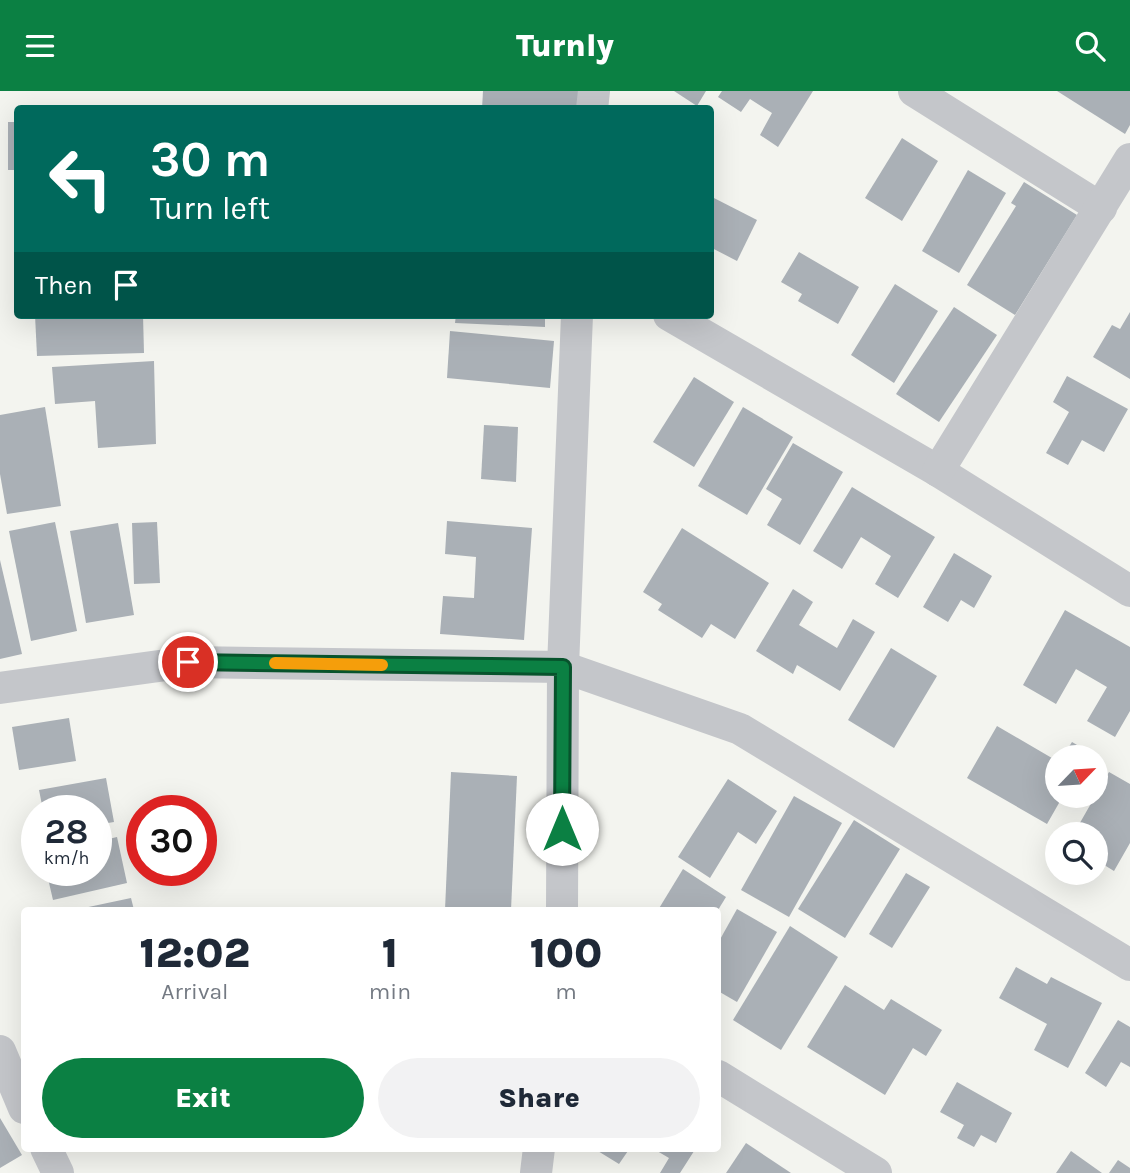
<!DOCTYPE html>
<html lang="en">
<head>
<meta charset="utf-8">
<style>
  :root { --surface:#fff; --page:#f2f2f3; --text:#1f2937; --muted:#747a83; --accent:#0b8043 }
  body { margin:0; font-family:Karla,sans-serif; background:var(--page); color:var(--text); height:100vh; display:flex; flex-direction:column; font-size:26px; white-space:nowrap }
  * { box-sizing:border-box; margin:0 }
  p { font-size:23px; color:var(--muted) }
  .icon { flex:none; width:38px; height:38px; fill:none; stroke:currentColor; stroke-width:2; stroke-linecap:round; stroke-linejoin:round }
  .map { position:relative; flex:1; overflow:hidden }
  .panel { position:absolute; left:21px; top:816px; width:700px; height:245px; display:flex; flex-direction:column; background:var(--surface); border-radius:7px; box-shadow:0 7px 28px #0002 }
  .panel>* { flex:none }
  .hud { position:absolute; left:14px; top:14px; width:700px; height:214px; border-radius:7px; box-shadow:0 7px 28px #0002; background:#00695c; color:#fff; overflow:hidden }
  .needle { width:46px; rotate:65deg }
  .buttons { position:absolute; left:1045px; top:654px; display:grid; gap:14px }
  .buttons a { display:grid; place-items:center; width:63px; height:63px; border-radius:50%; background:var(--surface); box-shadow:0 7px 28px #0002; font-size:35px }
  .speed { position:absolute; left:21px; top:704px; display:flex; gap:14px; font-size:35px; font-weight:700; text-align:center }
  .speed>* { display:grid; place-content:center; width:91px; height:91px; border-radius:50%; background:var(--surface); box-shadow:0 7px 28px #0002; line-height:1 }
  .speed small { font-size:18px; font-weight:400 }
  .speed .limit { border:10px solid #d22; background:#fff; color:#111 }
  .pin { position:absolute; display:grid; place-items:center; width:60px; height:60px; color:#fff; margin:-30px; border:4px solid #fff; border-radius:50%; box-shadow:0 2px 7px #0007 }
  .me { position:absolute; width:77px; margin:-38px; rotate:0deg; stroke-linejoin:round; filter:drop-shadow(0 0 5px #0008) }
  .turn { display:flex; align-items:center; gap:24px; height:147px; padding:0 21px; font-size:32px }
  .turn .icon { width:91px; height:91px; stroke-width:2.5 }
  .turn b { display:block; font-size:49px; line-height:60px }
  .then { display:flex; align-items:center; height:66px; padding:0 21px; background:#0003; gap:14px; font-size:26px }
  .eta { display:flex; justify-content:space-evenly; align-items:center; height:119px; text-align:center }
  .eta b { font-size:42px; font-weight:800; line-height:49px }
  .action { display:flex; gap:14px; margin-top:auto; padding:14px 21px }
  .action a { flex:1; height:80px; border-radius:42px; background:var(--accent); color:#fff; font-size:28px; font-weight:800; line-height:80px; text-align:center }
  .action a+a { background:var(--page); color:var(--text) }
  header { display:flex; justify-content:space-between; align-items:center; height:91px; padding:0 21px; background:var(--accent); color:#fff; font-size:32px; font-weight:800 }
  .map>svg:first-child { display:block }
  .building { fill:#aab0b6 }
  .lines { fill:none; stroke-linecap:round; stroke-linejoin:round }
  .street { stroke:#c4c6ca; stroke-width:32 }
  .route-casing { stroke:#07532c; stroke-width:18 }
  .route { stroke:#0b8043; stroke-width:12 }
  .slow { stroke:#f59e0b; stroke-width:12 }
</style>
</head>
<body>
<header><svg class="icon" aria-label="menu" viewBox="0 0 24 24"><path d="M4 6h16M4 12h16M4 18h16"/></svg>Turnly<svg class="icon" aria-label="search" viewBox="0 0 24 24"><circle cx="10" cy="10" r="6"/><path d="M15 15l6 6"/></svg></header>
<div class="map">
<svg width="1130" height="1082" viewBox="0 0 1130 1082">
  <rect width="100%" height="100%" fill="#f3f4ef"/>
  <g class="building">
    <path d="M 483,0 L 581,0 L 581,18 L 482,18 Z"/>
    <path d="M 674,0 L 706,0 L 697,15 Z"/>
    <path d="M 722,0 L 813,0 L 778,56 L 760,44 L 772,22 L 750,8 L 741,21 L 718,6 Z"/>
    <path d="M 1057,0 L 1130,0 L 1130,34 L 1125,43 Z"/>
    <rect x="8" y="31" width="10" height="48"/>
    <path d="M 902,47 L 938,70 L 902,130 L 865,107 Z"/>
    <path d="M 968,79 L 1006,102 L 959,182 L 922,160 Z"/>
    <path d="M 1024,91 L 1077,124 L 1015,224 L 967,194 L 1016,115 L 1011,112 Z"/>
    <path d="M 710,105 L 757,129 L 737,170 L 710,156 Z"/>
    <path d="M 799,161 L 859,196 L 838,233 L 798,210 L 802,203 L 781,191 Z"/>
    <path d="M 895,193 L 938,220 L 894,292 L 851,264 Z"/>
    <path d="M 954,216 L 997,244 L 939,331 L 896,303 Z"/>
    <path d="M 1130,221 L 1130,288 L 1093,266 L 1112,234 L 1120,238 Z"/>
    <path d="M 35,224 L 143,224 L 144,262 L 37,265 Z"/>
    <path d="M 456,224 L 545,224 L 545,236 L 455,232 Z"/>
    <path d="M 450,240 L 554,250 L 550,297 L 447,287 Z"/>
    <path d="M 154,270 L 156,353 L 98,357 L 95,310 L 55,313 L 52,276 Z"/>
    <path d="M 1067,285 L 1128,318 L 1104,361 L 1082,349 L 1068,374 L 1046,362 L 1069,321 L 1053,311 Z"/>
    <path d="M 694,286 L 734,311 L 694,376 L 653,351 Z"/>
    <path d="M 45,316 L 61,415 L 7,423 L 0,383 L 0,324 Z"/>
    <path d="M 743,316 L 793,346 L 747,424 L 698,395 Z"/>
    <path d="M 484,334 L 518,336 L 516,391 L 481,388 Z"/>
    <path d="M 793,352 L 843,381 L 800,454 L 767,434 L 782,408 L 766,398 Z"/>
    <path d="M 852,396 L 935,446 L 898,507 L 875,493 L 891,465 L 861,446 L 842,478 L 813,460 Z"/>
    <path d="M 447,430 L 532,437 L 524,549 L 440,543 L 443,505 L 474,507 L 476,466 L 445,463 Z"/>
    <path d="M 55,431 L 77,540 L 31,550 L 9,440 Z"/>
    <path d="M 157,431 L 160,492 L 134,493 L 132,432 Z"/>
    <path d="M 118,432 L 134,524 L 86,532 L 70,440 Z"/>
    <path d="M 682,437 L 769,492 L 735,548 L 711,533 L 702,547 L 658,519 L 662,513 L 643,501 Z"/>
    <path d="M 954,462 L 992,485 L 974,517 L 961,509 L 948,531 L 923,516 Z"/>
    <path d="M 0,469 L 22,563 L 0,568 Z"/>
    <path d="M 793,498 L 813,511 L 799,534 L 837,557 L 853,528 L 875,541 L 840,600 L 797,574 L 793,583 L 756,560 Z"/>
    <path d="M 1065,519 L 1130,556 L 1130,620 L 1115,646 L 1087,630 L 1107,596 L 1076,578 L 1056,613 L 1023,594 Z"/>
    <path d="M 891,557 L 937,585 L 894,657 L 848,629 Z"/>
    <path d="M 69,627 L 76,670 L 19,679 L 12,636 Z"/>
    <path d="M 997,635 L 1057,670 L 1057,705 L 1063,705 L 1047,733 L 967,687 Z"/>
    <path d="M 1072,651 L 1099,667 L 1096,673 L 1096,667 L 1062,667 Z"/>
    <path d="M 451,681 L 517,685 L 511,819 L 445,819 Z"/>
    <path d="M 1109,681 L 1130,693 L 1130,752 L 1114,780 L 1096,769 L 1096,744 L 1073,744 Z"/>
    <path d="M 106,687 L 114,731 L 96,734 L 96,719 L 43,719 L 39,699 Z"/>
    <path d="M 728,688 L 777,720 L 756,753 L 738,741 L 710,787 L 678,766 Z"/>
    <path d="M 794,705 L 842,732 L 789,826 L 741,799 Z"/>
    <path d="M 854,729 L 900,758 L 845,847 L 798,818 Z"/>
    <path d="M 117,746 L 127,792 L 53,809 L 46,779 L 96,779 L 96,751 Z"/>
    <path d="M 683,778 L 726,806 L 718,819 L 658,819 Z"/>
    <path d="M 906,782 L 930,796 L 892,857 L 869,843 Z"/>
    <path d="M 131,807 L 134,819 L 79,819 L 79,818 Z"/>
    <path d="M 737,818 L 777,841 L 737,911 L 718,900 L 718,852 Z"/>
    <path d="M 790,835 L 838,866 L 781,959 L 733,929 Z"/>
    <path d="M 1016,876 L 1047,893 L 1051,886 L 1102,912 L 1068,977 L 1034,959 L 1047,933 L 999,907 Z"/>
    <path d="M 845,894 L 884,919 L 891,908 L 942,939 L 926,965 L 913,957 L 885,1004 L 807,956 Z"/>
    <path d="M 1118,929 L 1130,936 L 1130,976 L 1121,971 L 1106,996 L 1085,982 Z"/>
    <path d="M 957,991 L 1012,1022 L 996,1052 L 981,1044 L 974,1056 L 957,1047 L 964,1034 L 940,1021 Z"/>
    <path d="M 0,1027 L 22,1064 L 0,1077 Z"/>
    <path d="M 746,1052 L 791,1082 L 726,1082 Z"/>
    <path d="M 593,1057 L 630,1057 L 619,1073 Z"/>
    <path d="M 652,1057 L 696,1057 L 680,1082 L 660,1082 L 669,1067 Z"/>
    <path d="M 1071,1060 L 1102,1082 L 1056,1082 Z"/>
    <path d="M 1118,1069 L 1130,1077 L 1130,1082 L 1109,1082 Z"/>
  </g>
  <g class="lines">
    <g class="street">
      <path d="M 914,0 L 1101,117"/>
      <path d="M 592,18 L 594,0"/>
      <path d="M 669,224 L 938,380 L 1130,500"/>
      <path d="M 938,380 L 1130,68"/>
      <path d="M 0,597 L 188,571 L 563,576 L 740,638 L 1130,874"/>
      <path d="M 562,819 L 563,576 L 577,224"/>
      <path d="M 0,960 L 24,1017"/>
      <path d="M 718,985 L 876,1082"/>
      <path d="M 46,1057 L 58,1082"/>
      <path d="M 536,1082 L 539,1057"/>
    </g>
  </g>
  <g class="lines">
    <defs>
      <path id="route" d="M 188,571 L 563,576 L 562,738"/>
    </defs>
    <use href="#route" class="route-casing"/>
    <use href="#route" class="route"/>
    <path class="slow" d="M 275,572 L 382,574"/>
  </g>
</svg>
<div class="buttons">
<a><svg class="needle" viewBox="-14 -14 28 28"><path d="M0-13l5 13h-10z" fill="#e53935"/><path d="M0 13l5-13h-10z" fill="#747a83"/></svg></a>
<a><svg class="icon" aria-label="search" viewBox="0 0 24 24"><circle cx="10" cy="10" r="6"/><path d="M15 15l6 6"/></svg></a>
</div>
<div class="speed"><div>28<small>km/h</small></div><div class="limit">30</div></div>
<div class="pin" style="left:188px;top:571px;background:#d93025"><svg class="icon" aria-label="arrive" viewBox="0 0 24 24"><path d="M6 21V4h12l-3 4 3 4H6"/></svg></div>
<svg class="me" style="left:562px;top:738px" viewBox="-20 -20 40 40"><circle r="19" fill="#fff"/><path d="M0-13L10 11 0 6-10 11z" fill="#0b8043"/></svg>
<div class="hud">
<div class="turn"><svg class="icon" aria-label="left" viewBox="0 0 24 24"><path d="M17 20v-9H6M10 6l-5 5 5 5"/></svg><div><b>30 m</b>Turn left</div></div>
<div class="then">Then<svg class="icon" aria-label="arrive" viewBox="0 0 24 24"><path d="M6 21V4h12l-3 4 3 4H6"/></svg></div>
</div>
<section class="panel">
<div class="eta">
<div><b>12:02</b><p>Arrival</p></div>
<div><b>1</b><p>min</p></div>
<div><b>100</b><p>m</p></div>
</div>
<div class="action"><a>Exit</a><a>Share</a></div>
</section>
</div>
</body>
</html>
